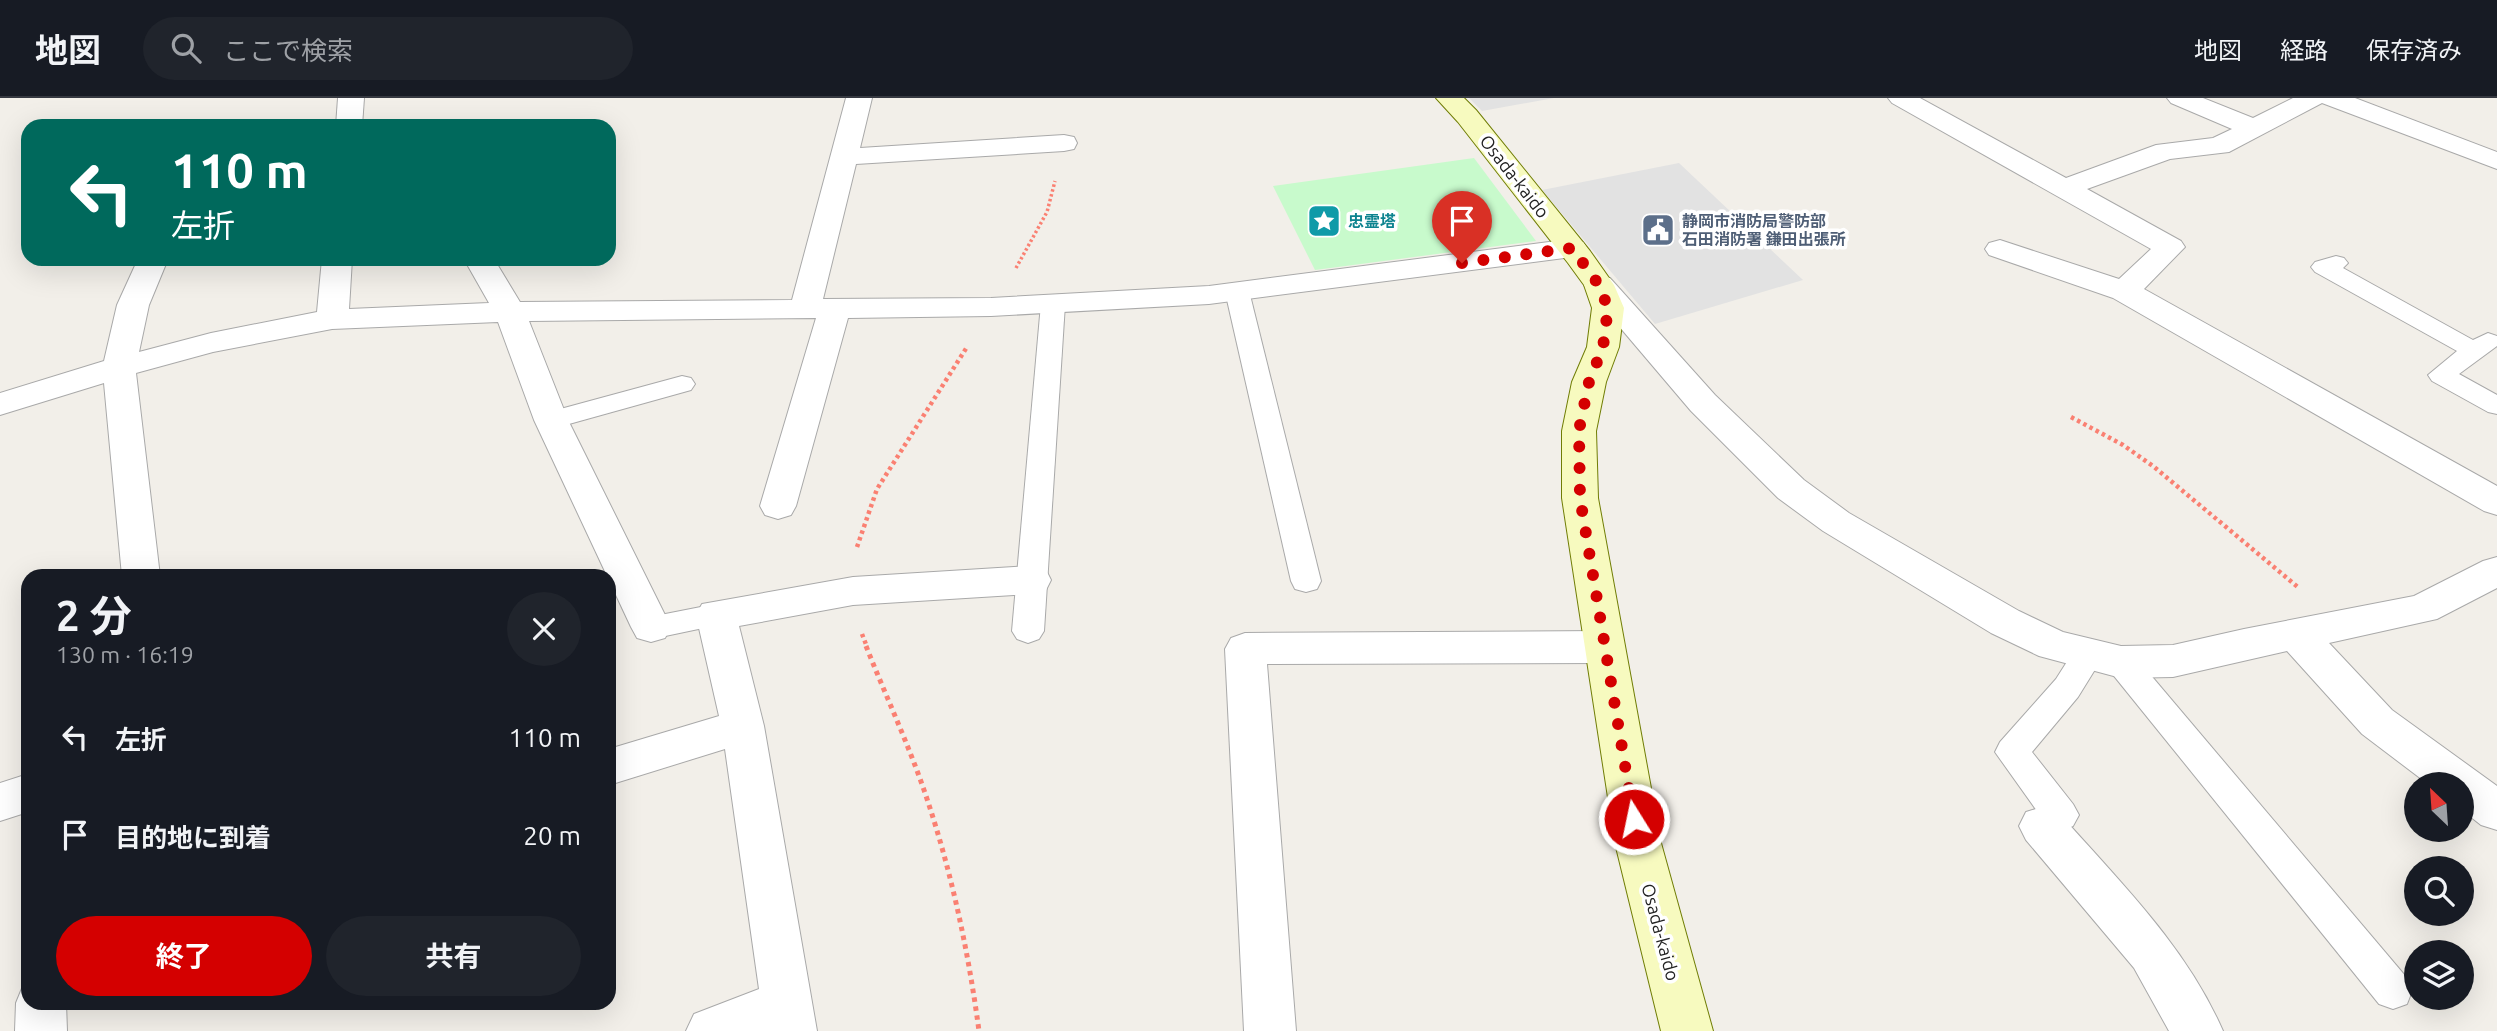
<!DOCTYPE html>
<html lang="ja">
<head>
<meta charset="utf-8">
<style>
  :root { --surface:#171b24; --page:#20242c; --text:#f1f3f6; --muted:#9ea1a6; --line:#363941; --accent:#d40000 }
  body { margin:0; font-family:Ubuntu,"Noto Sans JP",sans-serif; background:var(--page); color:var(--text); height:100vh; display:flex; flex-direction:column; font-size:26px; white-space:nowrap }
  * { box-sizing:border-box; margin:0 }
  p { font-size:23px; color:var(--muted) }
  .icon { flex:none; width:38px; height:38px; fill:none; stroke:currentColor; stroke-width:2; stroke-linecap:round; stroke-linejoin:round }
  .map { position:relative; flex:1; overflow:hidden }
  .details { position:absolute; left:21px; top:471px; width:595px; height:441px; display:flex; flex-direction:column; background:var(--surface); border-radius:21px; box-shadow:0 7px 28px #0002 }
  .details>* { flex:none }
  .top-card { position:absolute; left:21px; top:21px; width:595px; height:147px; border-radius:21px; box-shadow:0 7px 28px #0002; background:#00695c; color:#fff; overflow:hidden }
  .needle { width:46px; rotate:335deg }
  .tools { position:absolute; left:2404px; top:674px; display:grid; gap:14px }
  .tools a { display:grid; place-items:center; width:70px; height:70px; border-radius:50%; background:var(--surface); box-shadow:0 7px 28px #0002; font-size:35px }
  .pin { position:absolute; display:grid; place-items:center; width:60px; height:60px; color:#fff; margin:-72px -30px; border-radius:50% 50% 50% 0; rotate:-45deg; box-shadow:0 0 7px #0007 }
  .pin .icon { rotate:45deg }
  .me { position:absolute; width:77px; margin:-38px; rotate:350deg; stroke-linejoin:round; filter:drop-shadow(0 0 5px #0008) }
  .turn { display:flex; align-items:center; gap:24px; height:147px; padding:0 35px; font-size:32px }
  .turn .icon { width:91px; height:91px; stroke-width:2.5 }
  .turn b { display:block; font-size:49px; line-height:60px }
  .round { display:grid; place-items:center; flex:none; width:74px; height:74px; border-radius:37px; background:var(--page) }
  .headline { display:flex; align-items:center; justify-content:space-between; height:119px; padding:0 35px }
  h1 { font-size:42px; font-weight:700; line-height:52px }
  .action { display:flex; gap:14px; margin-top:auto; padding:14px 35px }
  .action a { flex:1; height:80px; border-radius:42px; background:var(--accent); color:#fff; font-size:28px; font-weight:700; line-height:80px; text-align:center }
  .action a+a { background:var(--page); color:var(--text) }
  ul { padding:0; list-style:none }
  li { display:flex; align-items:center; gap:21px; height:98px; padding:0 35px }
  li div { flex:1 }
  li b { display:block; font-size:26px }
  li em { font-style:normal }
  header { display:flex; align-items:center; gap:42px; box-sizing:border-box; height:98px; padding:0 35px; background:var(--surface); border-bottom:2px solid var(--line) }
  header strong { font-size:33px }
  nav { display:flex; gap:38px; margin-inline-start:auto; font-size:24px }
  .search { width:490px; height:63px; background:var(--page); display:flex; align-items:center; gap:18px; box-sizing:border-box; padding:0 24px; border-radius:38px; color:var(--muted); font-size:26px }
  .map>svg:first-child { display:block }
  .park { fill:#c8facc }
  .parking { fill:#e2e2e2 }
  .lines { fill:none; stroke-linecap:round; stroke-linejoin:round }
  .service-casing { stroke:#a9a9a9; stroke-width:2 }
  .minor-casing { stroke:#a9a9a9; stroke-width:2 }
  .secondary-casing { stroke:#707d05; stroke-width:2 }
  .path-far2 { stroke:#fa8072; stroke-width:3.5; stroke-dasharray:2.5 2.5; stroke-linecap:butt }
  .path-far1 { stroke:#fa8072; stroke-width:4.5; stroke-dasharray:3.5 3.5; stroke-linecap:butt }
  .path { stroke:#fa8072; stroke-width:5; stroke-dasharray:4.5 4.5; stroke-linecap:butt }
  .service { fill:#fff; fill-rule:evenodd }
  .minor { fill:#fff; fill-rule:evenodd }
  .secondary { fill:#f7fabf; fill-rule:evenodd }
  .route { stroke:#d40000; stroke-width:12; stroke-dasharray:0 21.6 }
  .labels { text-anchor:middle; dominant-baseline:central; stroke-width:7; stroke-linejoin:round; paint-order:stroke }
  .far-culture-label { font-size:16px; font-weight:bold; fill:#0d838f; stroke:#fff; text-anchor:start }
  .far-service-label { font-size:16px; font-weight:bold; fill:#4e5e75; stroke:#fff; text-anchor:start }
  .street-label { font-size:18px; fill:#222; stroke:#fff }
</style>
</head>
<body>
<header>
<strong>地図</strong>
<div class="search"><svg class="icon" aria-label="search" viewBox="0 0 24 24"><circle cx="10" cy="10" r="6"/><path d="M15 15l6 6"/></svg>ここで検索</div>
<nav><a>地図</a><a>経路</a><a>保存済み</a></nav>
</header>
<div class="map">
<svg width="2497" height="933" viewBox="0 0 2497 933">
  <rect width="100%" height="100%" fill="#f2efe9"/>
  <path class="park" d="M 1474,60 L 1536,143 L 1315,172 L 1273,88 Z"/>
  <g class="parking">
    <path d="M 1469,0 L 1554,0 L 1482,13 Z"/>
    <path d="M 1679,65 L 1803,182 L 1655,226 L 1542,92 Z"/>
  </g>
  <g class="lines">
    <defs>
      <g id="service">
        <path d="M 2336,158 L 2344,160 L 2348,165 L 2343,170 L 2473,242 L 2488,235 L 2497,238 L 2497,248 L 2459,276 L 2497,297 L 2497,316 L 2488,314 L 2432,283 L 2428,277 L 2457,253 L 2315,174 L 2311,169 L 2315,164 Z"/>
        <path d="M 1237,186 L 1245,188 L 1249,193 L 1321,483 L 1317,491 L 1306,494 L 1295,491 L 1291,483 L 1225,193 L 1229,188 Z"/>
        <path d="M 1053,199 L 1062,201 L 1065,206 L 1044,533 L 1039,541 L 1028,545 L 1017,541 L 1012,533 L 1041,206 L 1044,201 Z"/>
        <path d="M 682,278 L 691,280 L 695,286 L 691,292 L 551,331 L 542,328 L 538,322 L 542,316 Z"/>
        <path d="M 716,506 L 727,509 L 731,517 L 727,525 L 651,541 L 640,537 L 635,529 L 640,521 Z"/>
        <path d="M 2088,545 L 2099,548 L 2104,557 L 2078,599 L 2032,654 L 2073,706 L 2079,717 L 2073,728 L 2042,743 L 2030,739 L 2024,728 L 2030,717 L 2037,713 L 1995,654 L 2000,644 L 2056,581 L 2077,548 Z"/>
        <path d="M 2121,552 L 2132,555 L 2407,880 L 2412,893 L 2407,906 L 2393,911 L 2379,906 L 2110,573 L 2105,564 L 2110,555 Z"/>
      </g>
      <g id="minor">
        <path d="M 338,0 L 364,0 L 362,28 L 336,28 Z"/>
        <path d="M 846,0 L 872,0 L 860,50 L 1064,37 L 1074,39 L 1077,45 L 1074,51 L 1064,53 L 856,66 L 823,201 L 991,200 L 1209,188 L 1572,141 L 1583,144 L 1587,150 L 1583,156 L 1572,159 L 1209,206 L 991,218 L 848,220 L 796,408 L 791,417 L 778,421 L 765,417 L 760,408 L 816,220 L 529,223 L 568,322 L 671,529 L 665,540 L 651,544 L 637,540 L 631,529 L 534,322 L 498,224 L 332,231 L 213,254 L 136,275 L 160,478 L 122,478 L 104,285 L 0,317 L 0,295 L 104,263 L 117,207 L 138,161 L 168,161 L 149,207 L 139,254 L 211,235 L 317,214 L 322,161 L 352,161 L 349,211 L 489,205 L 464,161 L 494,161 L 520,204 L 792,202 Z"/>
        <path d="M 1888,0 L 1920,0 L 2066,80 L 2156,47 L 2213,40 L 2232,31 L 2171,5 L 2167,0 L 2203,0 L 2253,20 L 2293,0 L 2355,0 L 2497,54 L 2497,71 L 2322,5 L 2229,54 L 2170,61 L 2087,91 L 2181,143 L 2185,149 L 2144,191 L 2497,388 L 2497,417 L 2484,413 L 2113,200 L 1989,157 L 1985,151 L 1989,145 L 2000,142 L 2119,181 L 2151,151 L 1892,5 Z"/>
        <path d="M 1599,178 L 1610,180 L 1715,297 L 1804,382 L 1849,415 L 2019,513 L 2063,534 L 2121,548 L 2173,547 L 2244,531 L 2414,498 L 2483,463 L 2497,459 L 2497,490 L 2437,521 L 2329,545 L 2392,612 L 2497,688 L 2497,732 L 2481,727 L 2462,712 L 2462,686 L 2428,686 L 2362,636 L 2287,553 L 2173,579 L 2121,580 L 2039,558 L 1991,535 L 1823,433 L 1778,400 L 1691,313 L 1584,187 L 1588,180 Z"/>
        <path d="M 1032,468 L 1046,472 L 1051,482 L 1046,492 L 1032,496 L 853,507 L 739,528 L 764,628 L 817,933 L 686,933 L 694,916 L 759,891 L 725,651 L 609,687 L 609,651 L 719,618 L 696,517 L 702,506 L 853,479 Z"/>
        <path d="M 1604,533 L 1618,538 L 1624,549 L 1618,560 L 1604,565 L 1267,566 L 1296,933 L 1244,933 L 1225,551 L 1231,540 L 1245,535 Z"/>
        <path d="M 28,676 L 28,714 L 0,723 L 0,685 Z"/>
        <path d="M 2042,709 L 2058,714 C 2119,783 2186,848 2223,933 L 2169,933 L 2134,870 L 2026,742 L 2019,728 L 2026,714 Z"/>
        <path d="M 28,886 L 28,905 L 66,905 L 67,933 L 15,933 L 16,905 L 23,888 Z"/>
      </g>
      <path id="secondary" d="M 1436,0 L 1464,0 L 1476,12 L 1590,153 L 1614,187 L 1624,210 L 1619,249 L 1606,284 L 1596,333 L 1598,400 L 1661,745 L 1713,933 L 1661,933 L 1615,745 L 1562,400 L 1562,333 L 1572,284 L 1587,249 L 1592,210 L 1584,187 L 1568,165 L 1458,24 Z"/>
    </defs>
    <use href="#service" class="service-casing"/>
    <use href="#minor" class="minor-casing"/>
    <use href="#secondary" class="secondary-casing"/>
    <path class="path-far2" d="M 1016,170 L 1047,114 L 1055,83"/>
    <g class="path-far1">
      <path d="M 2071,319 L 2123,347 L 2153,368 L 2299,490"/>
      <path d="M 857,449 L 877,391 L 967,249"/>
      <path d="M 862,536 L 867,549"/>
    </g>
    <path class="path" d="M 866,548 C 885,596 907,643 924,692 C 951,771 968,851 979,933"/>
    <use href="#service" class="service"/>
    <use href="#minor" class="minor"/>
    <use href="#secondary" class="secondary"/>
  </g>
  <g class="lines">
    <path class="route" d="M 1462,165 L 1572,150 L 1599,187 L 1608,210 L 1603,249 L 1589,284 L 1579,332 L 1580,400 L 1634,721"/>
  </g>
  <defs>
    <symbol id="sight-square" viewBox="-11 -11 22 22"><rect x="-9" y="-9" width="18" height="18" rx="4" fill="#0f9aa8" stroke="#fff"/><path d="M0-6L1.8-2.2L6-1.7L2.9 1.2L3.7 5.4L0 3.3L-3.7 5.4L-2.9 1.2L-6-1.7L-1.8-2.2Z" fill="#fff"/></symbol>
    <symbol id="civic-square" viewBox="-11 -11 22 22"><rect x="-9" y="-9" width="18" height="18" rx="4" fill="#5c6f8a" stroke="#fff"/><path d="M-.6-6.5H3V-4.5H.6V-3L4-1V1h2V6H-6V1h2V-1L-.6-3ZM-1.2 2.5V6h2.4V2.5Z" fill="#fff"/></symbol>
  </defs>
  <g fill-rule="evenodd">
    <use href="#sight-square" x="1305" y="104" width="38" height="38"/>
    <use href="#civic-square" x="1639" y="113" width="38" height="38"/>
  </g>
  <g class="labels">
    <g class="far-culture-label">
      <text x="1348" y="123">忠霊塔</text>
    </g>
    <g class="far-service-label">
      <text x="1682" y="123">静岡市消防局警防部<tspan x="1682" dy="18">石田消防署 鎌田出張所</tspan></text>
    </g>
    <g class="street-label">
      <text transform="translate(1515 78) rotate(52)">Osada-kaido</text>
      <text transform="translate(1661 834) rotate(75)">Osada-kaido</text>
    </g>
  </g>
</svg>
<div class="tools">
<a><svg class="needle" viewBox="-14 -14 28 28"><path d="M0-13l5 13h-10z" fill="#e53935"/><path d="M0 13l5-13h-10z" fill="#9ea1a6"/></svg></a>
<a><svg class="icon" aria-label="search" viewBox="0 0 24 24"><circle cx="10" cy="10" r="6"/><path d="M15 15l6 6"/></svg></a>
<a><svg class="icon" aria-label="layers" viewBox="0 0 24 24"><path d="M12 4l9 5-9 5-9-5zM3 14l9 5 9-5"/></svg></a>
</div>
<div class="pin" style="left:1462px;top:165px;background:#d93025"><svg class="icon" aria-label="arrive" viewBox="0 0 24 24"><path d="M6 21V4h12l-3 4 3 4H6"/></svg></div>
<svg class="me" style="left:1634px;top:721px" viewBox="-20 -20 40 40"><circle r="17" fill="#d40000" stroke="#fff" stroke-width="3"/><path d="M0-11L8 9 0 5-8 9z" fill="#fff"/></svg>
<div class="top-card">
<div class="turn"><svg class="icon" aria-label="left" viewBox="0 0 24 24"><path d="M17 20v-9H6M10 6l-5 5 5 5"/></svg><div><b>110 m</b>左折</div></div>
</div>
<section class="details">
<div class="headline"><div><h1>2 分</h1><p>130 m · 16:19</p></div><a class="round"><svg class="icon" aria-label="close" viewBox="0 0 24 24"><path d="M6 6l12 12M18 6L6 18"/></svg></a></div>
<ul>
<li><svg class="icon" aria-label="left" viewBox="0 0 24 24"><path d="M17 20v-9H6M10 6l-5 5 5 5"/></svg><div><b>左折</b></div><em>110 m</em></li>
<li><svg class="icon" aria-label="arrive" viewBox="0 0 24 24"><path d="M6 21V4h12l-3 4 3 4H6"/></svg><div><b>目的地に到着</b></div><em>20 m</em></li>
</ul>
<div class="action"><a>終了</a><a>共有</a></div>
</section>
</div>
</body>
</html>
